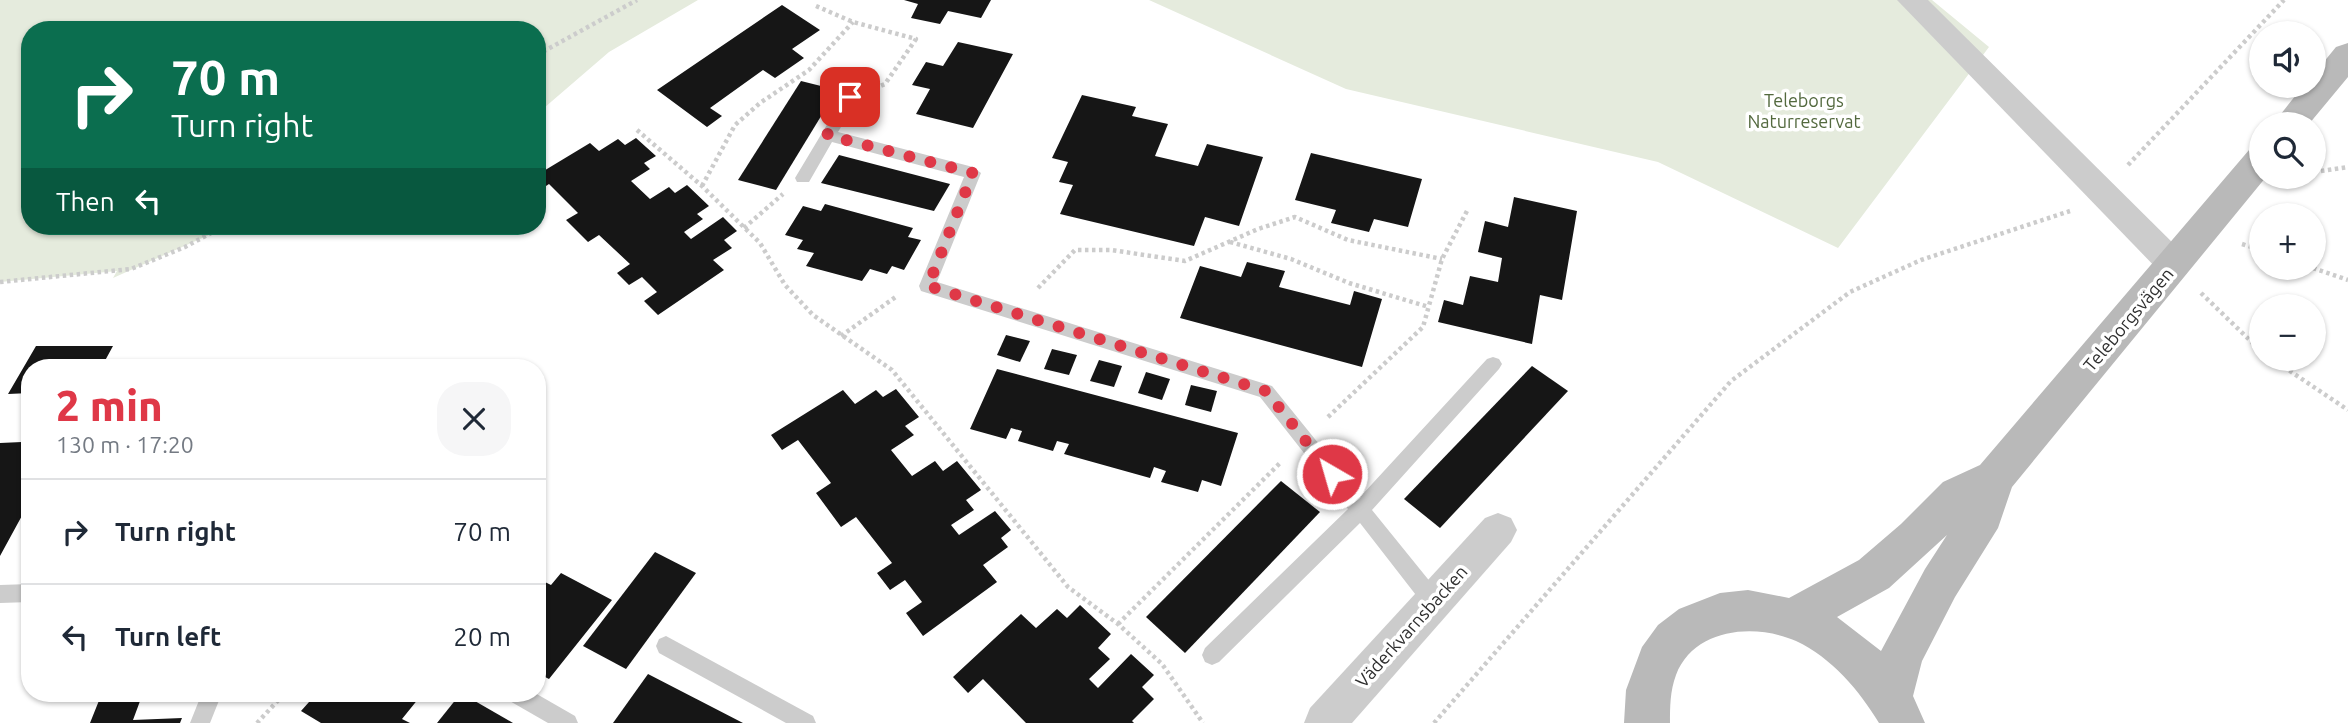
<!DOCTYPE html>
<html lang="en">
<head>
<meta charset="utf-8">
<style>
  :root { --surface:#fff; --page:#f6f6f7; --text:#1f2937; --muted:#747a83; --line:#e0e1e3; --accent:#df3847 }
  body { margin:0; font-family:Ubuntu,sans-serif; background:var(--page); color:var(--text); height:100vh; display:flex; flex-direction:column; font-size:26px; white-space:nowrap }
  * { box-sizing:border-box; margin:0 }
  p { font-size:23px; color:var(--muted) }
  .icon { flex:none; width:38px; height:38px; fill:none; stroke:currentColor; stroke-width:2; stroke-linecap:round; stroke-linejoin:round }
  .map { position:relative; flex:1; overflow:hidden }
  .details { position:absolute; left:21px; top:359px; width:525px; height:343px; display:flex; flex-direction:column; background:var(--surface); border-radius:28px; box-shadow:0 2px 5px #0004 }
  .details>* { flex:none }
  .top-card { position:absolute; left:21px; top:21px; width:525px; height:214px; border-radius:28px; box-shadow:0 2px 5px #0004; background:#0b6e4f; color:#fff; overflow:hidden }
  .buttons { position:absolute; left:2249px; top:21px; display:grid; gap:14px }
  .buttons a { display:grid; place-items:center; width:77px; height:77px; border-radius:50%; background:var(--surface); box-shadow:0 2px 5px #0004; font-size:35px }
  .pin { position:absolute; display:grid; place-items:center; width:60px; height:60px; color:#fff; margin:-30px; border-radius:14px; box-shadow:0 4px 10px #0006 }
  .me { position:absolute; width:77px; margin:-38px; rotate:322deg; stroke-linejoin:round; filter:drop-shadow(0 0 5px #0008) }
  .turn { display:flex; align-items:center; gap:24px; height:147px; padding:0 35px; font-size:32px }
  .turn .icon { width:91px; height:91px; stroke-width:2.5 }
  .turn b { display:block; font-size:49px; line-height:60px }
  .then { display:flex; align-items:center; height:66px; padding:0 35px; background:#0003; gap:14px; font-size:26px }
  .round { display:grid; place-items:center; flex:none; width:74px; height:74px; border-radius:28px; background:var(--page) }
  .head { display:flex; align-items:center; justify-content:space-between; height:119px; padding:0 35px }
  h1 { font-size:42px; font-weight:800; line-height:52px; color:var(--accent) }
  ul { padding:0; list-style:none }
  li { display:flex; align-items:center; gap:21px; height:105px; padding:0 35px; border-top:2px solid var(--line) }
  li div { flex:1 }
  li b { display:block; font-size:26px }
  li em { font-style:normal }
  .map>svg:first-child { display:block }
  .green { fill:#e5ebdd }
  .building { fill:#161616 }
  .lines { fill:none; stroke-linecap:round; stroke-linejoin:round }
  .path { stroke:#ccc; stroke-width:4.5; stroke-dasharray:3.5 3.5; stroke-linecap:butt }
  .lane { fill:#ccc; fill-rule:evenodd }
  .street { fill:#ccc; fill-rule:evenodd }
  .secondary { fill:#b9b9b9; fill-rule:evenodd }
  .route { stroke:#df3847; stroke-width:12; stroke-dasharray:0 21.6 }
  .labels { text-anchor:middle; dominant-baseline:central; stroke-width:7; stroke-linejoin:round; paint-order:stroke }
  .park-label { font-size:18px; fill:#53693e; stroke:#fff }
  .street-label { font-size:18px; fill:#2f2f2f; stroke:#fff }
</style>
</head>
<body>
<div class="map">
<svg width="2348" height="723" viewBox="0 0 2348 723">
  <rect width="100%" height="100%" fill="#fff"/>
  <g class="green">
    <path d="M 0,0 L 698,0 L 609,52 L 537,114 L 537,30 L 30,30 L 30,226 L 229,226 L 113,278 L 117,271 L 0,282 Z"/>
    <path d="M 1149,0 L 1932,0 L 1989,47 L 1838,248 L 1658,162 L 1346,89 Z"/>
  </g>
  <g class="building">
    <path d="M 904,0 L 991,0 L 981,18 L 948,11 L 940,24 L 911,18 L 918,4 Z"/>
    <path d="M 782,5 L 820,30 L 792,49 L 804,58 L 775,78 L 763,70 L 710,108 L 722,116 L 707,127 L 657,90 Z"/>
    <path d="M 958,42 L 1013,54 L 973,128 L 916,114 L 930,89 L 912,85 L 926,62 L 943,66 Z"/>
    <path d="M 801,81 L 837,90 L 776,190 L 738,180 Z"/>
    <path d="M 1082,95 L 1136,107 L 1132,116 L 1168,124 L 1155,156 L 1198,166 L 1207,144 L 1263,157 L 1239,226 L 1205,217 L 1194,246 L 1060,214 L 1073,185 L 1059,182 L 1068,162 L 1052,158 Z"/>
    <path d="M 636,138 L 656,156 L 644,163 L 650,169 L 631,181 L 650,199 L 669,187 L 675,193 L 687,185 L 709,206 L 697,214 L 703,219 L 684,232 L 691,239 L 723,217 L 737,231 L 724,240 L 732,248 L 713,260 L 724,270 L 658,315 L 644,301 L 657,292 L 642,277 L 629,285 L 617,273 L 630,264 L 599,235 L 588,242 L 566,220 L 578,213 L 549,184 L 537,192 L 537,175 L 590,143 L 599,151 L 618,139 L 625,145 Z"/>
    <path d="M 1311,153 L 1422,179 L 1408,227 L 1374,219 L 1369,232 L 1331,223 L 1336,210 L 1295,200 Z"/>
    <path d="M 839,155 L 950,184 L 934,211 L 821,183 Z"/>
    <path d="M 1514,197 L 1577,211 L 1562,300 L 1540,295 L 1532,344 L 1438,322 L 1444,300 L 1463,305 L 1470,276 L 1498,282 L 1502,258 L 1478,252 L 1485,221 L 1508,227 Z"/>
    <path d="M 825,204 L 913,228 L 908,237 L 921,240 L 904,270 L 892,266 L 887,274 L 870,269 L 862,281 L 806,266 L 814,253 L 797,249 L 803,240 L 785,235 L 803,206 L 821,211 Z"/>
    <path d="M 1247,262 L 1285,271 L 1279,287 L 1350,305 L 1354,291 L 1382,299 L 1362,367 L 1180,318 L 1200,266 L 1241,277 Z"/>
    <path d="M 1006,335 L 1030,341 L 1020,362 L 997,355 Z"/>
    <path d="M 36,346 L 113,346 L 101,368 L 30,368 L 30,393 L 8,394 Z"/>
    <path d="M 1052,349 L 1077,355 L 1069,375 L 1044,369 Z"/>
    <path d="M 1099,360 L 1122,366 L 1114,387 L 1090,381 Z"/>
    <path d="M 1532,366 L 1568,391 L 1440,528 L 1404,499 Z"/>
    <path d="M 997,369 L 1238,433 L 1221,486 L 1202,480 L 1198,492 L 1161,482 L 1166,471 L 1154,467 L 1150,478 L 1064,454 L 1069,444 L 1057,441 L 1053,451 L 1018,441 L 1022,431 L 1011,428 L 1006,439 L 970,429 Z"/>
    <path d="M 1146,372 L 1170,379 L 1162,400 L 1138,393 Z"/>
    <path d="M 1191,385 L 1217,391 L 1211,412 L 1185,405 Z"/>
    <path d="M 896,389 L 919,417 L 905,426 L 914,435 L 891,450 L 912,476 L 935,461 L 943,471 L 957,461 L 981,490 L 966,500 L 974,510 L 951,525 L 959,535 L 995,511 L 1011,530 L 1001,538 L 1008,547 L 983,565 L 997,582 L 923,636 L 906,613 L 922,602 L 905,580 L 890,590 L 877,573 L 892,563 L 856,517 L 841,527 L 816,493 L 831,483 L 798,440 L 782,450 L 771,435 L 843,390 L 855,404 L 876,390 L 883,397 Z"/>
    <path d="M 30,428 L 30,501 L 0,556 L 0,443 L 22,442 Z"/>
    <path d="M 1281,481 L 1320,512 L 1185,653 L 1146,617 Z"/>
    <path d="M 655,552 L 696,573 L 626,669 L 583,646 Z"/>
    <path d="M 561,573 L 612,600 L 549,679 L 537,673 L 537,578 L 551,585 Z"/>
    <path d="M 1080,605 L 1111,634 L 1098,648 L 1110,659 L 1089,679 L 1098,688 L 1131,654 L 1154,675 L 1142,687 L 1154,699 L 1132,721 L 1134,723 L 1026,723 L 983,679 L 968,693 L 953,677 L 1021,614 L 1036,628 L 1057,609 L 1067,618 Z"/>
    <path d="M 648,674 L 743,723 L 613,723 Z"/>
    <path d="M 102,693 L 143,693 L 133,720 L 182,718 L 180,723 L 90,723 Z"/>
    <path d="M 317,693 L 423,693 L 402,719 L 410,723 L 321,723 L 301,711 Z"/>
    <path d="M 461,693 L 513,723 L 437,723 Z"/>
  </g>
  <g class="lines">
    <g class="path">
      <path d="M 816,6 L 853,22 L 916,39 L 885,84 L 878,87"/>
      <path d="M 537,55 L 637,0"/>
      <path d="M 637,130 L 702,186 L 760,243 L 785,285 L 813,315 L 892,370 L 1068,587 L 1118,624 L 1162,664 L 1203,723"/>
      <path d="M 2128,165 L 2284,0"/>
      <path d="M 2314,172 L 2348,167"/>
      <path d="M 702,186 L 735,125 L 760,103 L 809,70 L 853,22"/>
      <path d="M 744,228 L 783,194"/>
      <path d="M 1230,242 L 1291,259 L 1349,283 L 1429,307"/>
      <path d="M 2242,244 L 2261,250"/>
      <path d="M 2313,268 L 2348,280"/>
      <path d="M 0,282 L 131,269 L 185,247 L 224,226"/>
      <path d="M 1038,288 L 1075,250 L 1111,250 L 1185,261 L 1258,229 L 1295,217 L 1348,240 L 1442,259"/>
      <path d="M 2201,293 L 2261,351"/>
      <path d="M 841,336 L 897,296"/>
      <path d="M 2272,359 L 2348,410"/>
      <path d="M 1328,417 L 1423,327 L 1442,259 L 1468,209"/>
      <path d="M 1118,624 L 1281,462"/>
      <path d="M 257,723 L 285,693"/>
      <path d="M 1434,723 L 1731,381 L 1850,292 L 1921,260 L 2070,211"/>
    </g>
    <g class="lane">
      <path d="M 851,91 L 859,97 L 838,132 L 973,167 L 981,173 L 937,282 L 1272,386 L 1361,496 L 1487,359 L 1493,357 L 1499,359 L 1502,364 L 1499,369 L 1372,510 L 1440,594 L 1443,601 L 1440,608 L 1433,610 L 1426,608 L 1360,523 L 1219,662 L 1212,665 L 1205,662 L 1202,655 L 1205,648 L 1348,509 L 1260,397 L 921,291 L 919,286 L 964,177 L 832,142 L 809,182 L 797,182 L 795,178 L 846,93 Z"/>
      <path d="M 30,584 L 30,602 L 0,603 L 0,585 Z"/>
      <path d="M 666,636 L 813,716 L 816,723 L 786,723 L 659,653 L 656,646 L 659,639 Z"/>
      <path d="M 202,693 L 222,693 L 210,723 L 190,723 Z"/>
      <path d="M 505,693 L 535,693 L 575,716 L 578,723 L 548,723 L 508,700 Z"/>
    </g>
    <g class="street">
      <path d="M 1897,0 L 1928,0 L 2186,256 L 2191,265 L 2186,274 L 2174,278 L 2162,274 Z"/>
      <path d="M 1498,513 L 1511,518 L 1517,530 L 1511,542 L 1352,723 L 1304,723 L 1310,708 L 1485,518 Z"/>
    </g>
    <g class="secondary">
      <path d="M 2348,43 L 2348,77 L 2309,124 L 2273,124 L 2303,86 L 2314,86 L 2314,74 L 2336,47 Z"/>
      <path d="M 2261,146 L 2261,177 L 2266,177 L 2012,487 L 1998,528 L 1955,597 L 1922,661 L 1913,696 L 1925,723 L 1879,723 C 1859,690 1832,658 1796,641 C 1755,623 1694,628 1676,675 C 1670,691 1670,707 1670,723 L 1624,723 L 1626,690 L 1642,647 L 1658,625 L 1679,609 L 1720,593 L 1748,590 L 1789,598 L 1859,560 L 1901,524 L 1943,482 L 1980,465 L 2249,150 ZM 1947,535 L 1925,569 L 1881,651 L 1837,617 L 1889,588 Z"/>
    </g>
  </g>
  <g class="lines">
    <path class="route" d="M 850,97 L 827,135 L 973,173 L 928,286 L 1266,391 L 1332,474"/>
  </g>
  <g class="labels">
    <g class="park-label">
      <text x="1804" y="100">Teleborgs<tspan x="1804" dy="21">Naturreservat</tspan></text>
    </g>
    <g class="street-label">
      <text transform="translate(2128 319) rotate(-50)">Teleborgsvägen</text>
      <text transform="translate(1411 626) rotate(-48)">Väderkvarnsbacken</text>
    </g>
  </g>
</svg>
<div class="buttons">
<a><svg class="icon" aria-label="sound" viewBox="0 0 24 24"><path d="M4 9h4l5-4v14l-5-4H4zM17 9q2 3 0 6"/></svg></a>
<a><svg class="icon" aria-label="search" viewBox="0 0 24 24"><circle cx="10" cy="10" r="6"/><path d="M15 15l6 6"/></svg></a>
<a>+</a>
<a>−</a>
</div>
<div class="pin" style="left:850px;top:97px;background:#d93025"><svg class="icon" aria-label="arrive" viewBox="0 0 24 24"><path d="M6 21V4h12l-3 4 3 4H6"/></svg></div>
<svg class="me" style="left:1332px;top:474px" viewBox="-20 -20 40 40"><circle r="17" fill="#df3847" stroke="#fff" stroke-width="3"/><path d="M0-11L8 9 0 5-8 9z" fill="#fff"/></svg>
<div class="top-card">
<div class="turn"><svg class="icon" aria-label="right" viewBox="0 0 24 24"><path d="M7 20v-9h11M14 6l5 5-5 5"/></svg><div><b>70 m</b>Turn right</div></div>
<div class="then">Then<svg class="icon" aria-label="left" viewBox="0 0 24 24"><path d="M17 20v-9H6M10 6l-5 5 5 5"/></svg></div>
</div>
<section class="details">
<div class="head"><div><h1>2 min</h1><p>130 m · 17:20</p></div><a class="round"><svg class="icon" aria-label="close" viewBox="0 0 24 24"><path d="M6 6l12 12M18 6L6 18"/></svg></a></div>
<ul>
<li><svg class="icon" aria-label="right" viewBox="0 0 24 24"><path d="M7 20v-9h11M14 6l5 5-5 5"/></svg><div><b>Turn right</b></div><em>70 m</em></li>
<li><svg class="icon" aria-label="left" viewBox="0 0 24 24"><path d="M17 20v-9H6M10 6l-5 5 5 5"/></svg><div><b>Turn left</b></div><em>20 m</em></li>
</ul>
</section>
</div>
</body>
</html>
